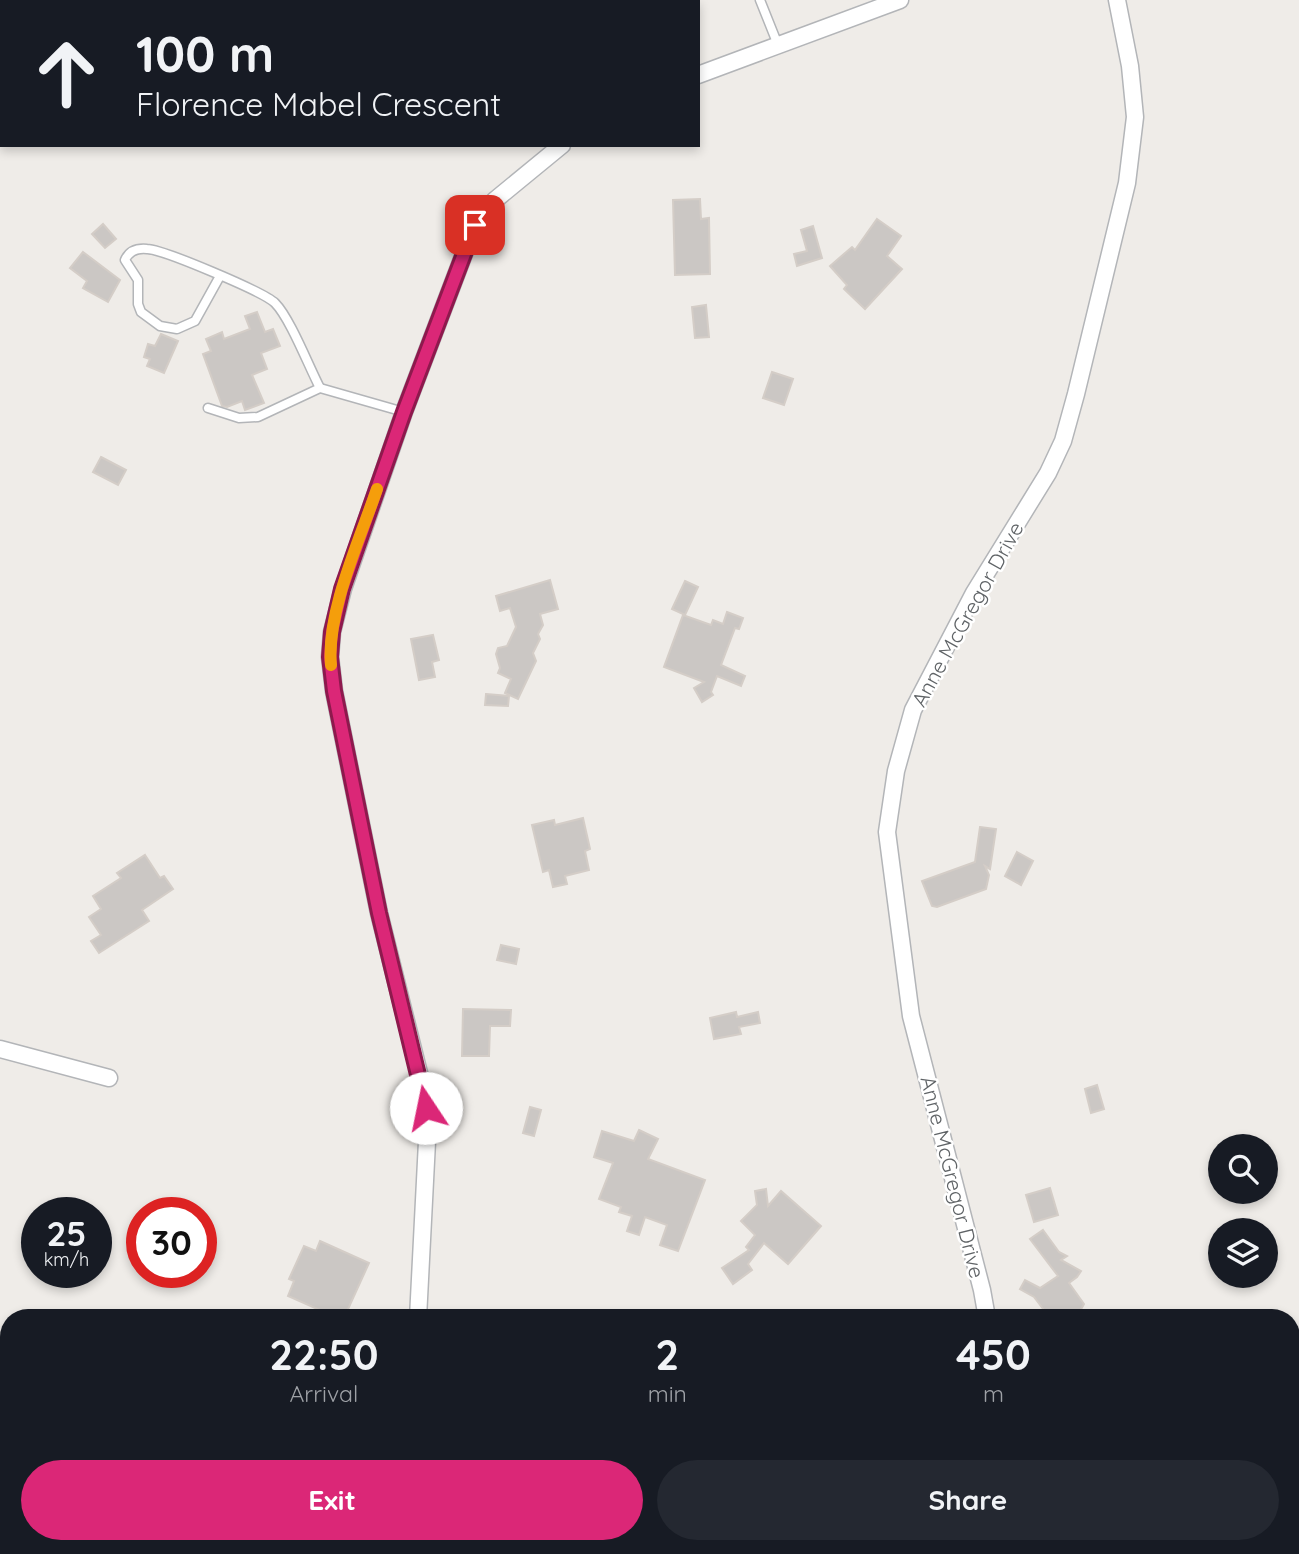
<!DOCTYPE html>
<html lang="en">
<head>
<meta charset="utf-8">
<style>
  :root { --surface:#171b24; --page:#242831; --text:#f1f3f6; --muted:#9ea1a6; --accent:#db2777 }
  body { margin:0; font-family:Quicksand,sans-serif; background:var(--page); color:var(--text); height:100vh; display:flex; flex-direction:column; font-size:26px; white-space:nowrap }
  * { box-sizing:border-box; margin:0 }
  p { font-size:23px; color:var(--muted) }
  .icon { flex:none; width:38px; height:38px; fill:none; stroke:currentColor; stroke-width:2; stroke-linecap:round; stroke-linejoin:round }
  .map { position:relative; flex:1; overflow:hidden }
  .side { position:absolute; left:0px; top:1309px; width:1300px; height:245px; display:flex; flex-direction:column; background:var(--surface); border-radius:28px 28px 0 0; box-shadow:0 4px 10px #0003 }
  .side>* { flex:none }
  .guide { position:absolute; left:0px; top:0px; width:700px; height:147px; box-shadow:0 4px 10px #0003; background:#171b24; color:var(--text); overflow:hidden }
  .controls { position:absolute; left:1208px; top:1134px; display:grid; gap:14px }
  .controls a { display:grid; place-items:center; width:70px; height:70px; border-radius:50%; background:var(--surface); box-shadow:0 4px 10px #0003; font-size:35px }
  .speed { position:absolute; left:21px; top:1197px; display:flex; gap:14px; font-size:35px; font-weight:700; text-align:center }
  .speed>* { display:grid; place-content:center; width:91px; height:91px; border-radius:50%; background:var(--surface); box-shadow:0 4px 10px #0003; line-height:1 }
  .speed small { font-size:18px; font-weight:400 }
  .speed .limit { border:10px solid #d22; background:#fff; color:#111 }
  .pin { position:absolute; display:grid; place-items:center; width:60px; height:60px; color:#fff; margin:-30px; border-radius:14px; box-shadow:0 4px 10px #0006 }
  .me { position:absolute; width:77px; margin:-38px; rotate:349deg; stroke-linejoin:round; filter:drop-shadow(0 0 5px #0008) }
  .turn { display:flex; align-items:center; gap:24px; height:147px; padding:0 21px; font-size:32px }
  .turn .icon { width:91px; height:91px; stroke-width:2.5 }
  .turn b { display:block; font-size:49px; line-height:60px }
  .eta { display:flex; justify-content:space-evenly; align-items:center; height:119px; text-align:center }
  .eta b { font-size:42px; font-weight:700; line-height:49px }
  .action { display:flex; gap:14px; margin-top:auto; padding:14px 21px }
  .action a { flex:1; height:80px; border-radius:42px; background:var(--accent); color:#fff; font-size:28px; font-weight:700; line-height:80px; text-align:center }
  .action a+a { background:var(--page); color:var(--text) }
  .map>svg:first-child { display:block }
  .building { fill:#cbc7c4; stroke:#d4cdc7; stroke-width:2 }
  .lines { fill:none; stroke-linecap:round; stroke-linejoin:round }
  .service-casing { stroke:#b3b5b8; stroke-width:11 }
  .minor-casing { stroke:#b3b5b8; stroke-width:19 }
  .path { stroke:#a3c6a7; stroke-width:2.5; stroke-dasharray:7 3.5; stroke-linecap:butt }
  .service { stroke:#fff; stroke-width:8 }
  .minor { stroke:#fff; stroke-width:16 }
  .route-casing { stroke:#8e194d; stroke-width:18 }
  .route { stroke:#db2777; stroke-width:12 }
  .slow { stroke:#f59e0b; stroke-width:12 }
  .labels { text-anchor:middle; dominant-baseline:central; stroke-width:5; stroke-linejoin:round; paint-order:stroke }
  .street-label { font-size:21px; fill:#5f6366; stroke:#fff }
</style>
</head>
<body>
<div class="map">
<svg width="1299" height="1554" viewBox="0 0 1299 1554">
  <rect width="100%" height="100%" fill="#efece8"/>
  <g class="building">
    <path d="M 700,199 L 701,219 L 709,218 L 710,274 L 675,275 L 673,200 Z"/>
    <path d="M 877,219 L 901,236 L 887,256 L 902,269 L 865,309 L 844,289 L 847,285 L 830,266 L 852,247 L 855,250 Z"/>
    <path d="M 103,224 L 116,239 L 105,248 L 92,234 Z"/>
    <path d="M 813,226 L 822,258 L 797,266 L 794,254 L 807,251 L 801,230 Z"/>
    <path d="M 83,252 L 120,280 L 108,302 L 83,288 L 87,281 L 70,268 Z"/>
    <path d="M 706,305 L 709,337 L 695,338 L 692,307 Z"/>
    <path d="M 257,312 L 265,332 L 273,329 L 280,346 L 261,353 L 267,369 L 252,375 L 264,403 L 245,410 L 242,401 L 227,407 L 222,406 L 203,354 L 211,351 L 206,339 L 222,332 L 224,339 L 250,329 L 245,316 Z"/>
    <path d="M 161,334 L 178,341 L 164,373 L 147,366 L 150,359 L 144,357 L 148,344 L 155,346 Z"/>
    <path d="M 772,372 L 793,379 L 784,405 L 763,398 Z"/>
    <path d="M 101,457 L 126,470 L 118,485 L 93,472 Z"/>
    <path d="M 550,580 L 558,609 L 540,614 L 543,625 L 538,634 L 540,639 L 533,653 L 536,661 L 518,699 L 505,693 L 511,679 L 498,673 L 500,668 L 496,654 L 498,648 L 507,646 L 516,627 L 510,608 L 500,611 L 496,596 Z"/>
    <path d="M 685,581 L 698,587 L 685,615 L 672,609 Z"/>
    <path d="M 727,612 L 743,618 L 739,629 L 735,628 L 721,665 L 745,676 L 741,686 L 717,676 L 711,692 L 713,695 L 702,702 L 694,688 L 704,682 L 664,667 L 683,615 L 711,625 L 713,620 L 723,624 Z"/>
    <path d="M 433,635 L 439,660 L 432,662 L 435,677 L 419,680 L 411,639 Z"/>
    <path d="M 486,694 L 509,696 L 508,706 L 485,705 Z"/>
    <path d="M 583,818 L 590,849 L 585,851 L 589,870 L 565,876 L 567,884 L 553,887 L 549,870 L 543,872 L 532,825 L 554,820 L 555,825 Z"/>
    <path d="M 980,827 L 996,829 L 990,869 L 985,866 L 989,875 L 986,889 L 937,907 L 932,906 L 922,881 L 975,862 Z"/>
    <path d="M 1017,852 L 1033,861 L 1021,885 L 1005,876 Z"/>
    <path d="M 145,855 L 160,878 L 164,876 L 173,889 L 142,910 L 149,921 L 99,953 L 91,941 L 101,935 L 89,917 L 101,909 L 93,896 L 121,878 L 117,873 Z"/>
    <path d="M 501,945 L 519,949 L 516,964 L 497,960 Z"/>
    <path d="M 463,1009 L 511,1010 L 510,1026 L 490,1026 L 489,1056 L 462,1056 Z"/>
    <path d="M 736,1012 L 737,1017 L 758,1012 L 760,1023 L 739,1027 L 741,1034 L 714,1039 L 710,1018 Z"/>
    <path d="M 1097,1085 L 1104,1109 L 1091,1113 L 1085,1089 Z"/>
    <path d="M 530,1107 L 541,1110 L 534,1136 L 523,1133 Z"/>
    <path d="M 639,1130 L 658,1139 L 648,1159 L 705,1180 L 678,1251 L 660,1245 L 667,1225 L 645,1217 L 639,1235 L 627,1231 L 632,1216 L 619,1212 L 621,1207 L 599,1199 L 613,1163 L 594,1157 L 602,1131 L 634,1141 Z"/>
    <path d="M 1050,1188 L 1058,1215 L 1034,1222 L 1026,1195 Z"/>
    <path d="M 766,1189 L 768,1206 L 781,1191 L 821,1226 L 788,1264 L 764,1243 L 748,1264 L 752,1270 L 733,1284 L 722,1268 L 749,1250 L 746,1247 L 755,1235 L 741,1221 L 757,1205 L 755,1191 Z"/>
    <path d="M 1043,1230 L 1059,1252 L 1067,1256 L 1061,1260 L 1081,1271 L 1077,1277 L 1069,1283 L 1084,1304 L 1076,1318 L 1050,1318 L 1034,1297 L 1020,1289 L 1025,1280 L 1040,1288 L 1058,1276 L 1030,1239 Z"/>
    <path d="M 320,1241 L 369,1263 L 344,1318 L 330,1318 L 331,1315 L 288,1296 L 294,1281 L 289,1279 L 304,1246 L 316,1251 Z"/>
  </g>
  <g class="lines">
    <defs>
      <g id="service">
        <path d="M 760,0 L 778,45"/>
        <path d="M 220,276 L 195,321 L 177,329 L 160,326 L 141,312 L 138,304 L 138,280 L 125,260 C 129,251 137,248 147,249 C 162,249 264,292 275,303 C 290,318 309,367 320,388 L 404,412"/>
        <path d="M 208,408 L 239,418 L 258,417 L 320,388"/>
      </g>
      <g id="minor">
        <path d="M 698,75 L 900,0"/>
        <path d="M 0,1049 L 109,1078"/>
        <path d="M 418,1318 L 428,1122 L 424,1093 L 379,913 L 334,691 L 330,657 L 332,632 L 343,589 L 404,412 L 475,225 L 495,200 L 562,145"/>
        <path d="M 987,1318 L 982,1290 L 911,1016 L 887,832 L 896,771 L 913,710 L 974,593 L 1048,473 L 1063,441 L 1076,394 L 1127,183 L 1135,117 L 1130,66 L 1117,0"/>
        <path d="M 962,1554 L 963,1545"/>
      </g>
    </defs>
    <use href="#service" class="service-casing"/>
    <use href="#minor" class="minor-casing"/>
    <path class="path" d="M 232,1554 L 242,1545"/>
    <use href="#service" class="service"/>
    <use href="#minor" class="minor"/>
  </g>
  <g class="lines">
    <defs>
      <path id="route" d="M 426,1108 L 379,913 L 334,691 L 330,657 L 332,632 L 342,589 L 404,412 L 475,225"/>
    </defs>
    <use href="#route" class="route-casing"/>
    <use href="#route" class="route"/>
    <path class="slow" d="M 331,665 C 326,613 360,539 377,489"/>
  </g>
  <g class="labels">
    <g class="street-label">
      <text transform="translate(967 614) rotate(-61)">Anne McGregor Drive</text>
      <text transform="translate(953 1177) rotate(76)">Anne McGregor Drive</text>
    </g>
  </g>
</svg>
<div class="controls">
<a><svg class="icon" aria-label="search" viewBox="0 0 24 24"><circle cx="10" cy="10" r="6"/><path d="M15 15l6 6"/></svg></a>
<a><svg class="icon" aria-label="layers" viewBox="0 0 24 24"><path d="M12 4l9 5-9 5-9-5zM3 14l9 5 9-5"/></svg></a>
</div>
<div class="speed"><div>25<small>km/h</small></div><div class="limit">30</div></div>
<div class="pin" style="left:475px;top:225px;background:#d93025"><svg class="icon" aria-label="arrive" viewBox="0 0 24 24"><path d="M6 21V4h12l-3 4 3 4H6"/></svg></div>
<svg class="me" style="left:426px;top:1108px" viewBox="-20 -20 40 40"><circle r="19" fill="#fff"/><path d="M0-13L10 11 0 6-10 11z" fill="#db2777"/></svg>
<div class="guide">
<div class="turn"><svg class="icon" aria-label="ahead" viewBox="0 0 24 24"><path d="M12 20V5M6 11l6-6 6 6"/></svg><div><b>100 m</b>Florence Mabel Crescent</div></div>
</div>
<section class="side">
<div class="eta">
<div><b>22:50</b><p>Arrival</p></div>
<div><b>2</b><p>min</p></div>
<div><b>450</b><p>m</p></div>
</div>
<div class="action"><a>Exit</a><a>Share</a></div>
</section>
</div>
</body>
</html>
